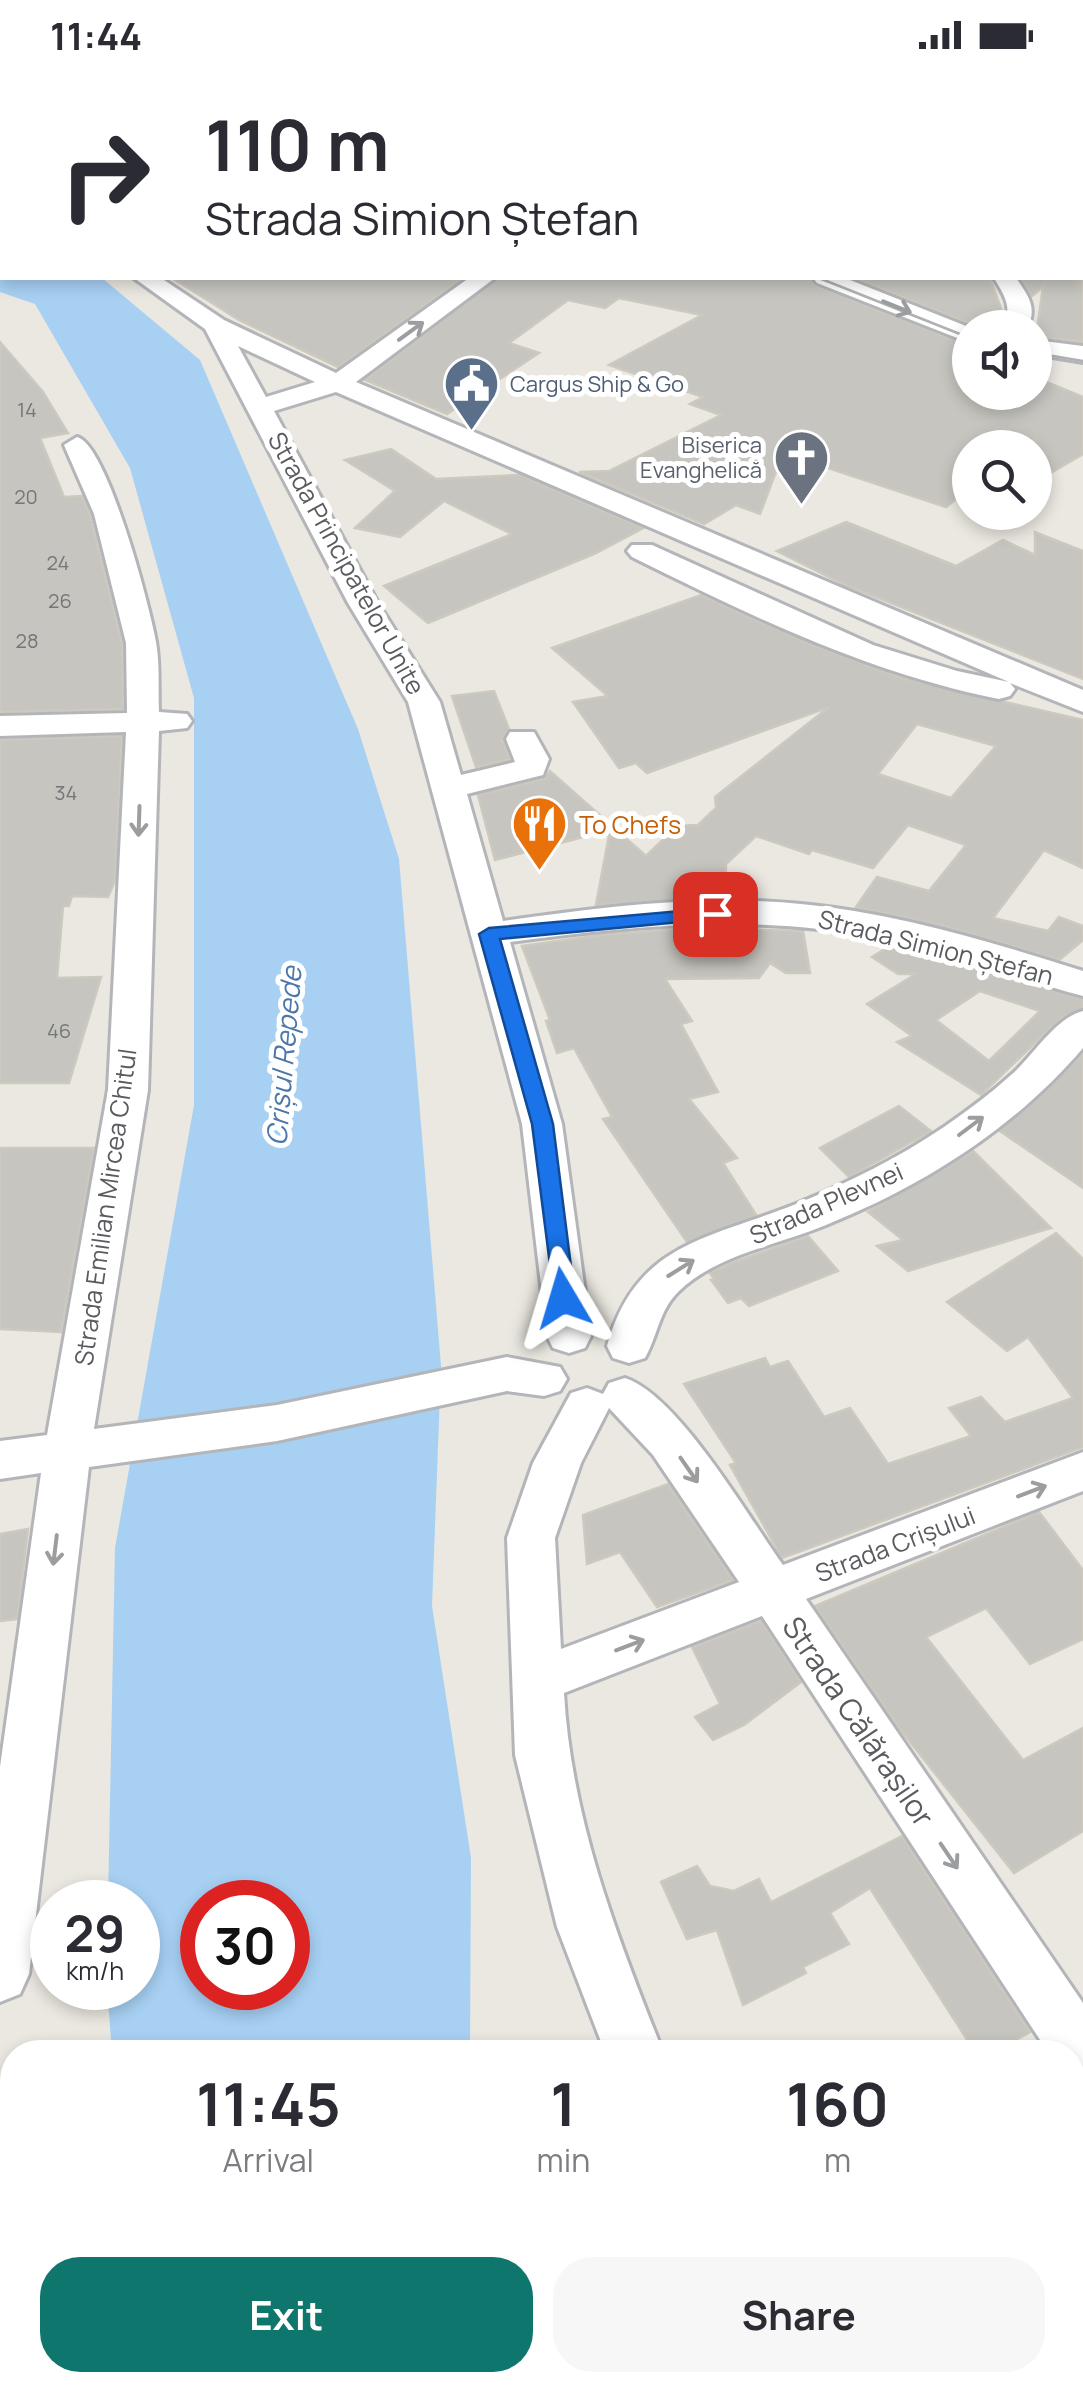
<!DOCTYPE html>
<html lang="en">
<head>
<meta charset="utf-8">
<style>
  :root { --surface:#fff; --page:#f7f7f7; --text:#2b2b33; --muted:#7c7c81; --accent:#0f766e }
  body { margin:0; font-family:Manrope,sans-serif; background:var(--page); color:var(--text); height:100vh; display:flex; flex-direction:column; font-size:38px; white-space:nowrap }
  * { box-sizing:border-box; margin:0 }
  p { font-size:32px; color:var(--muted) }
  .icon { flex:none; width:55px; height:55px; fill:none; stroke:currentColor; stroke-width:2; stroke-linecap:round; stroke-linejoin:round }
  .map { position:relative; flex:1; overflow:hidden }
  .details { position:absolute; left:0px; top:1970px; width:1085px; height:352px; display:flex; flex-direction:column; background:var(--surface); border-radius:40px 40px 0 0; box-shadow:0 5px 15px #0003 }
  .details>* { flex:none }
  .banner { position:absolute; left:0px; top:0px; width:1085px; height:210px; box-shadow:0 5px 15px #0003; background:#fff; color:var(--text); overflow:hidden }
  .tools { position:absolute; left:952px; top:240px; display:grid; gap:20px }
  .tools a { display:grid; place-items:center; width:100px; height:100px; border-radius:50%; background:var(--surface); box-shadow:0 5px 15px #0003; font-size:50px }
  .speed { position:absolute; left:30px; top:1810px; display:flex; gap:20px; font-size:50px; font-weight:700; text-align:center }
  .speed>* { display:grid; place-content:center; width:130px; height:130px; border-radius:50%; background:var(--surface); box-shadow:0 5px 15px #0003; line-height:1 }
  .speed small { font-size:25px; font-weight:400 }
  .speed .limit { border:15px solid #d22; background:#fff; color:#111 }
  .pin { position:absolute; display:grid; place-items:center; width:85px; height:85px; color:#fff; margin:-42px; border-radius:20px; box-shadow:0 5px 15px #0006 }
  .me { position:absolute; width:110px; margin:-55px; rotate:353deg; stroke-linejoin:round; filter:drop-shadow(0 0 8px #0008) }
  .turn { display:flex; align-items:center; gap:35px; height:210px; padding:0 40px; font-size:45px }
  .turn .icon { width:130px; height:130px; stroke-width:2.5 }
  .turn b { display:block; font-size:70px; line-height:85px }
  .eta { display:flex; justify-content:space-evenly; align-items:center; height:170px; text-align:center }
  .eta b { font-size:60px; font-weight:700; line-height:70px }
  .primary-button { display:flex; gap:20px; margin-top:auto; padding:20px 40px }
  .primary-button a { flex:1; height:115px; border-radius:40px; background:var(--accent); color:#fff; font-size:40px; font-weight:700; line-height:115px; text-align:center }
  .primary-button a+a { background:var(--page); color:var(--text) }
  .status { display:flex; justify-content:space-between; align-items:center; height:70px; padding:0 50px; background:var(--surface); direction:ltr }
  .status svg { height:28px; fill:currentColor }
  .map>svg:first-child { display:block }
  .water { fill:#a7d0f3; fill-rule:evenodd }
  .building { fill:#c7c5bf; stroke:#cdc9bf; stroke-width:2.5; fill-rule:evenodd }
  .lines { fill:none; stroke-linecap:round; stroke-linejoin:round }
  .minor-casing { stroke:#b3b5b9; stroke-width:6 }
  .minor { fill:#fff; fill-rule:evenodd }
  .tram { stroke:#b0b1b1; stroke-width:2.5 }
  .oneway { stroke:#9b9d9f }
  .route { fill:#1a73e8; stroke:#114b97; stroke-width:2.5 }
  .labels { text-anchor:middle; dominant-baseline:central; stroke-width:10; stroke-linejoin:round; paint-order:stroke }
  .number-label { font-size:20px; fill:#747677 }
  .far-service-label { font-size:22px; fill:#4e5e75; stroke:#fff; text-anchor:start }
  .far-worship-label { font-size:22px; fill:#5b616d; stroke:#fff; text-anchor:end }
  .street-label { font-size:25px; fill:#595b5f; stroke:#fff }
  .food-label { font-size:25px; fill:#c56008; stroke:#fff; text-anchor:start }
  .water-label { font-size:28px; font-style:italic; fill:#4b77a9; stroke:#fff }
  .near-street-label { font-size:30px; fill:#595b5f; stroke:#fff }
</style>
</head>
<body>
<div class="status"><b>11:44</b><svg viewBox="0 0 49 12"><path d="M0 12V9h3v3zM5 12V6h3v6zM10 12V3h3v9zM15 12V0h3v12zM26 1h20v11H26zM47 4h2v5h-2z"/></svg></div>
<div class="map">
<svg width="1083" height="2322" viewBox="0 0 1083 2322">
  <rect width="100%" height="100%" fill="#eae8e0"/>
  <g class="water">
    <path d="M 0,153 L 2,208 L 102,208 L 200,290 L 358,659 L 399,789 L 441,1296 L 432,1536 L 471,1788 L 470,1982 L 112,1982 L 107,1918 L 138,1918 L 138,1832 L 108,1832 L 115,1478 L 194,1035 L 194,628 L 130,398 L 35,234 L 0,222 ZM 202,1832 L 288,1832 L 288,1918 L 202,1918 Z"/>
    <path d="M 153,2310 L 468,2310 L 467,2322 L 154,2322 Z"/>
  </g>
  <g class="building">
    <path d="M 172,208 L 463,208 L 338,297 L 239,250 Z"/>
    <path d="M 498,208 L 809,208 L 816,216 L 970,276 L 970,322 L 1035,322 L 1035,307 L 1083,327 L 1083,384 L 1035,412 L 1035,368 L 1023,378 L 970,378 L 970,418 L 946,437 L 783,383 L 760,444 L 736,435 L 704,454 L 579,402 L 609,401 L 721,345 L 690,334 L 703,327 L 609,295 L 702,245 L 619,228 L 605,238 L 568,230 L 509,273 L 539,283 L 447,344 L 365,310 Z"/>
    <path d="M 854,208 L 990,208 L 1003,244 L 996,252 L 970,250 L 970,254 Z"/>
    <path d="M 1020,208 L 1083,208 L 1083,272 L 1036,266 L 1043,217 L 1032,226 Z"/>
    <path d="M 0,272 L 43,322 L 68,363 L 40,368 L 64,427 L 82,426 L 90,445 L 122,573 L 123,639 L 0,642 Z"/>
    <path d="M 391,379 L 436,409 L 520,405 L 643,458 L 596,483 L 428,553 L 384,516 L 512,464 L 444,431 L 400,467 L 355,458 L 395,421 L 345,390 Z"/>
    <path d="M 846,452 L 956,496 L 1003,470 L 1035,485 L 1035,462 L 1083,481 L 1083,609 L 843,514 L 777,481 Z"/>
    <path d="M 701,525 L 810,574 L 902,608 L 1083,650 L 1083,798 L 1044,780 L 993,848 L 1048,861 L 1059,847 L 1083,856 L 1083,870 L 1059,890 L 944,856 L 856,837 L 877,807 L 929,821 L 966,775 L 908,755 L 873,798 L 812,780 L 809,784 L 756,766 L 726,794 L 725,827 L 596,835 L 610,760 L 495,790 L 478,725 L 544,709 L 550,701 L 646,786 L 677,756 L 698,755 L 716,738 L 715,727 L 829,637 L 647,703 L 636,693 L 619,698 L 573,632 L 608,626 L 552,578 ZM 917,654 L 996,676 L 951,728 L 878,704 Z"/>
    <path d="M 494,621 L 509,659 L 502,670 L 510,689 L 476,697 L 452,626 Z"/>
    <path d="M 122,666 L 115,811 L 108,827 L 72,826 L 69,836 L 63,836 L 57,908 L 101,907 L 69,1013 L 0,1013 L 0,670 Z"/>
    <path d="M 693,858 L 803,861 L 810,903 L 786,903 L 770,893 L 759,908 L 665,909 L 692,951 L 681,954 L 718,1022 L 689,1029 L 737,1088 L 723,1093 L 756,1145 L 687,1172 L 603,1049 L 612,1047 L 574,978 L 557,983 L 546,951 L 550,950 L 522,876 L 602,865 Z"/>
    <path d="M 891,875 L 1083,929 L 1083,938 L 1061,948 L 981,1025 L 897,972 L 912,966 L 867,934 L 916,904 L 898,904 L 872,887 ZM 980,921 L 1040,941 L 989,991 L 936,950 Z"/>
    <path d="M 1083,984 L 1083,1118 L 1000,1061 Z"/>
    <path d="M 899,1036 L 931,1061 L 849,1107 L 820,1078 Z"/>
    <path d="M 0,1078 L 94,1078 L 61,1262 L 0,1259 Z"/>
    <path d="M 973,1081 L 1051,1158 L 908,1201 L 877,1176 L 903,1170 L 868,1142 Z"/>
    <path d="M 1056,1163 L 1083,1189 L 1083,1377 L 782,1488 L 730,1395 L 736,1393 L 684,1314 L 765,1288 L 770,1297 L 788,1291 L 824,1347 L 850,1338 L 888,1394 L 971,1366 L 949,1338 L 981,1327 L 1005,1352 L 1073,1328 L 1028,1267 L 1007,1281 L 947,1232 Z"/>
    <path d="M 808,1166 L 838,1201 L 749,1236 L 741,1228 L 728,1233 L 711,1210 L 714,1209 L 710,1203 L 732,1193 Z"/>
    <path d="M 668,1414 L 733,1510 L 657,1537 L 620,1482 L 587,1494 L 583,1445 Z"/>
    <path d="M 1039,1442 L 1083,1500 L 1083,1569 L 1030,1594 L 986,1538 L 926,1567 L 1023,1690 L 1083,1658 L 1083,1761 L 1014,1803 L 899,1658 L 815,1536 Z"/>
    <path d="M 28,1459 L 17,1549 L 0,1551 L 0,1464 Z"/>
    <path d="M 761,1551 L 801,1612 L 744,1655 L 713,1670 L 695,1647 L 720,1634 L 692,1577 Z"/>
    <path d="M 902,1766 L 1030,1962 L 994,1982 L 975,1982 L 870,1818 L 830,1843 L 849,1874 L 803,1897 L 806,1903 L 743,1935 L 717,1860 L 687,1869 L 661,1812 L 697,1796 L 710,1816 L 734,1821 L 759,1809 L 771,1832 Z"/>
  </g>
  <g class="lines">
    <defs>
      <g id="minor">
        <path d="M 156,0 L 184,0 L 186,2 L 158,2 Z"/>
        <path d="M 666,0 L 702,0 L 704,2 L 668,2 Z"/>
        <path d="M 858,0 L 878,0 L 880,2 L 860,2 Z"/>
        <rect x="1082" y="42" width="1" height="12"/>
        <path d="M 0,126 L 2,127 L 2,141 L 0,140 Z"/>
        <path d="M 134,208 L 161,208 L 224,250 L 336,303 L 469,208 L 495,208 L 356,312 L 1083,620 L 1083,642 L 1010,613 L 1015,619 L 1010,626 L 999,629 C 868,603 751,546 632,487 L 627,481 L 632,475 L 652,475 L 873,575 L 957,601 L 1009,612 L 336,322 L 274,341 L 378,533 L 440,632 L 461,705 L 515,692 L 506,669 L 510,662 L 534,662 L 549,689 L 543,705 L 467,724 L 503,851 C 601,837 701,824 801,834 C 897,843 991,872 1083,901 L 1083,926 C 1014,908 947,882 876,868 C 754,843 632,856 510,872 L 562,1054 L 591,1266 L 585,1278 L 569,1283 L 553,1278 L 547,1266 L 522,1054 L 408,632 L 348,533 L 205,259 ZM 238,276 L 315,312 L 266,327 Z"/>
        <path d="M 813,208 L 845,208 L 971,258 L 970,273 L 817,213 Z"/>
        <path d="M 994,208 L 1016,208 C 1028,225 1038,238 1027,258 L 1002,258 C 1014,238 1004,225 994,208 Z"/>
        <path d="M 1035,270 L 1083,276 L 1083,292 L 1035,284 Z"/>
        <path d="M 77,367 C 107,374 150,537 156,572 C 160,594 158,619 159,642 L 187,644 L 192,651 L 187,658 L 159,661 L 148,1020 L 94,1359 L 277,1335 L 507,1287 L 560,1297 L 567,1309 L 560,1321 L 544,1326 L 507,1321 L 277,1371 L 89,1397 L 29,1904 L 20,1924 L 0,1932 L 0,1697 L 41,1403 L 0,1409 L 0,1371 L 47,1365 L 108,1020 L 126,662 L 0,666 L 0,646 L 127,643 L 126,573 L 94,444 L 64,375 Z"/>
        <path d="M 1083,941 L 1083,978 C 1015,1058 923,1116 826,1155 C 778,1175 718,1184 679,1221 C 659,1240 658,1265 645,1288 L 629,1293 L 613,1288 L 607,1276 C 636,1172 709,1169 796,1134 C 848,1113 898,1088 944,1057 C 967,1041 990,1024 1011,1005 C 1033,986 1055,948 1083,941 Z"/>
        <path d="M 625,1308 C 678,1325 749,1448 783,1495 L 1083,1382 L 1083,1421 L 806,1529 L 1083,1933 L 1083,2013 L 1072,2009 L 1072,1982 L 1048,1982 L 762,1546 L 564,1623 C 571,1748 617,1867 663,1982 L 605,1982 L 557,1857 L 515,1685 L 507,1468 L 533,1393 L 571,1323 L 587,1318 L 603,1324 L 609,1313 ZM 609,1338 L 653,1385 L 739,1512 L 561,1579 L 555,1468 L 581,1393 Z"/>
        <path d="M 0,2249 L 12,2254 L 12,2310 L 37,2310 L 39,2322 L 0,2322 Z"/>
        <path d="M 729,2310 L 795,2310 L 800,2322 L 734,2322 Z"/>
      </g>
    </defs>
    <use href="#minor" class="minor-casing"/>
    <use href="#minor" class="minor"/>
    <g class="tram">
      <path d="M 819,208 L 970,268"/>
      <path d="M 1035,283 L 1083,291"/>
    </g>
  </g>
  <defs><path id="oneway-shaft" d="M-6 0H5M1.5-3L5.5 0L1.5 3" fill="none" stroke-width="1.6" stroke-linecap="round" stroke-linejoin="round" transform="scale(2.5)"/></defs>
  <g class="oneway">
    <use href="#oneway-shaft" transform="translate(897 237) rotate(22)"/>
    <use href="#oneway-shaft" transform="translate(411 261) rotate(-36)"/>
    <use href="#oneway-shaft" transform="translate(139 751) rotate(92)"/>
    <use href="#oneway-shaft" transform="translate(971 1056) rotate(-37)"/>
    <use href="#oneway-shaft" transform="translate(681 1198) rotate(-32)"/>
    <use href="#oneway-shaft" transform="translate(689 1400) rotate(55)"/>
    <use href="#oneway-shaft" transform="translate(1032 1421) rotate(-21)"/>
    <use href="#oneway-shaft" transform="translate(55 1480) rotate(97)"/>
    <use href="#oneway-shaft" transform="translate(630 1575) rotate(-21)"/>
    <use href="#oneway-shaft" transform="translate(949 1786) rotate(56)"/>
  </g>
  <path class="route" d="M 715,838 L 724,844 L 722,848 L 500,869 L 553,1054 L 575,1228 L 563,1237 L 555,1234 L 532,1054 L 479,864 L 489,858 Z"/>
  <defs>
    <symbol id="civic-pin" viewBox="-11 -11 22 30"><path d="M0 17L-7.5 6A9.5 9.5 0 1 1 7.5 6Z" fill="#5c6f8a" stroke="#fff"/><path d="M-.6-6.5H3V-4.5H.6V-3L4-1V1h2V6H-6V1h2V-1L-.6-3ZM-1.2 2.5V6h2.4V2.5Z" fill="#fff"/></symbol>
    <symbol id="church-pin" viewBox="-11 -11 22 30"><path d="M0 17L-7.5 6A9.5 9.5 0 1 1 7.5 6Z" fill="#6b7280" stroke="#fff"/><path d="M-1.2-6h2.4v3.5h3.3v2.4h-3.3V6h-2.4V-.1h-3.3v-2.4h3.3Z" fill="#fff"/></symbol>
    <symbol id="restaurant-pin" viewBox="-11 -11 22 30"><path d="M0 17L-7.5 6A9.5 9.5 0 1 1 7.5 6Z" fill="#e8710a" stroke="#fff"/><path d="M-5-6h1v4h1v-4h1v4h1v-4h1v5L-1.5 .5V6h-2V.5L-5-1ZM5-6V6H3V1.5H1.5Q1.5-4 5-6Z" fill="#fff"/></symbol>
  </defs>
  <g fill-rule="evenodd">
    <use href="#civic-pin" x="440" y="282" width="63" height="86"/>
    <use href="#church-pin" x="770" y="356" width="63" height="86"/>
    <use href="#restaurant-pin" x="508" y="722" width="63" height="86"/>
  </g>
  <g class="labels">
    <g class="number-label">
      <text x="27" y="339">14</text>
      <text x="26" y="426">20</text>
      <text x="58" y="492">24</text>
      <text x="60" y="530">26</text>
      <text x="27" y="570">28</text>
      <text x="66" y="722">34</text>
      <text x="59" y="960">46</text>
    </g>
    <g class="far-service-label">
      <text x="510" y="314">Cargus Ship &amp; Go</text>
    </g>
    <g class="far-worship-label">
      <text x="762" y="375">Biserica<tspan x="762" dy="25">Evanghelică</tspan></text>
    </g>
    <g class="street-label">
      <text transform="translate(347 493) rotate(61)">Strada Principatelor Unite</text>
      <text transform="translate(936 877) rotate(14)">Strada Simion Ștefan</text>
      <text transform="translate(826 1133) rotate(-24)">Strada Plevnei</text>
      <text transform="translate(105 1137) rotate(-82)">Strada Emilian Mircea Chitul</text>
      <text transform="translate(895 1474) rotate(-21)">Strada Crișului</text>
    </g>
    <g class="food-label">
      <text x="579" y="754">To Chefs</text>
    </g>
    <g class="water-label">
      <text transform="translate(283 986) rotate(-85)">Crișul Repede</text>
    </g>
    <g class="near-street-label">
      <text transform="translate(859 1651) rotate(56)">Strada Călărașilor</text>
    </g>
  </g>
</svg>
<div class="tools">
<a><svg class="icon" aria-label="sound" viewBox="0 0 24 24"><path d="M4 9h4l5-4v14l-5-4H4zM17 9q2 3 0 6"/></svg></a>
<a><svg class="icon" aria-label="search" viewBox="0 0 24 24"><circle cx="10" cy="10" r="6"/><path d="M15 15l6 6"/></svg></a>
</div>
<div class="speed"><div>29<small>km/h</small></div><div class="limit">30</div></div>
<div class="pin" style="left:715px;top:844px;background:#d93025"><svg class="icon" aria-label="arrive" viewBox="0 0 24 24"><path d="M6 21V4h12l-3 4 3 4H6"/></svg></div>
<svg class="me" style="left:563px;top:1228px" viewBox="-20 -20 40 40"><path d="M0-17L14 15 0 8-14 15z" fill="#1a73e8" stroke="#fff" stroke-width="4"/></svg>
<div class="banner">
<div class="turn"><svg class="icon" aria-label="right" viewBox="0 0 24 24"><path d="M7 20v-9h11M14 6l5 5-5 5"/></svg><div><b>110 m</b>Strada Simion Ștefan</div></div>
</div>
<section class="details">
<div class="eta">
<div><b>11:45</b><p>Arrival</p></div>
<div><b>1</b><p>min</p></div>
<div><b>160</b><p>m</p></div>
</div>
<div class="primary-button"><a>Exit</a><a>Share</a></div>
</section>
</div>
</body>
</html>
